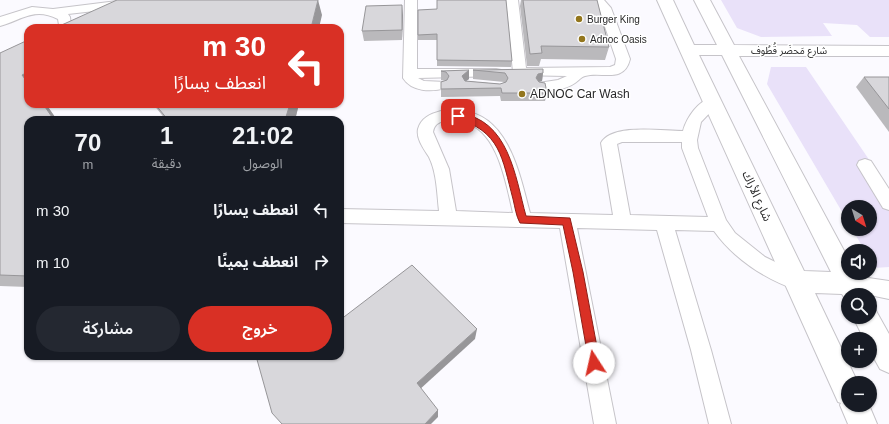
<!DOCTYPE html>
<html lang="ar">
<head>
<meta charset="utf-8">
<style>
  :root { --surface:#171b24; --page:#242831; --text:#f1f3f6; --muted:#9ea1a6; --accent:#d93025 }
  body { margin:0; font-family:Arial,"Noto Sans Arabic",sans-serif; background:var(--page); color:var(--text); direction:rtl; height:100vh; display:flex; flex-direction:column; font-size:15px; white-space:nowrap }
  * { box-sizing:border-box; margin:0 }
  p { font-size:13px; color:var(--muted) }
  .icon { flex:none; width:22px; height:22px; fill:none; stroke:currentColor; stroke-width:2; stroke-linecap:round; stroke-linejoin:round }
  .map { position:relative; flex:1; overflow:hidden; direction:ltr }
  .drawer { position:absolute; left:24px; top:116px; width:320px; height:244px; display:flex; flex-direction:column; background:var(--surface); border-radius:12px; box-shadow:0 1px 3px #0004; direction:rtl }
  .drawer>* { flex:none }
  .banner { position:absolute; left:24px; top:24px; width:320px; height:84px; border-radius:12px; box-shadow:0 1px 3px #0004; direction:rtl; background:#d93025; color:#fff; overflow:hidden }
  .needle { width:26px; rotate:142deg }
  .controls { position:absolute; left:841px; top:200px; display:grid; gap:8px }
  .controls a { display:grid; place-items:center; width:36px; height:36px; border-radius:50%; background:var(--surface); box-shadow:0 1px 3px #0004; font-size:20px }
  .pin { position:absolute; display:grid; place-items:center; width:34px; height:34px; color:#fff; margin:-17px; border-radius:8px; box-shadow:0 2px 6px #0006 }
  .me { position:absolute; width:44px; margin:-22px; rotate:350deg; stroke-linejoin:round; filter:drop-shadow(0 0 3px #0008) }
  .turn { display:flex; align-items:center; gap:14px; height:84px; padding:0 12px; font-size:18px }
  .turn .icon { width:52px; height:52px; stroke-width:2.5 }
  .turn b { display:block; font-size:28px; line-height:34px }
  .eta { display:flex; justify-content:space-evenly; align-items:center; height:68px; text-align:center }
  .eta b { font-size:24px; font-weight:600; line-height:28px }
  .cta { display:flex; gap:8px; margin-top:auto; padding:8px 12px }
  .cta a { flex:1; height:46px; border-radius:24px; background:var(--accent); color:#fff; font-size:16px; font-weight:600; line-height:46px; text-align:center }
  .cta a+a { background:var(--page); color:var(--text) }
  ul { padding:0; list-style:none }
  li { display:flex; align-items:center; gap:12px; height:52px; padding:0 12px }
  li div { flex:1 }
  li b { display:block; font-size:15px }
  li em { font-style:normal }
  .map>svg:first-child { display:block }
  .green { fill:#e9e1f9 }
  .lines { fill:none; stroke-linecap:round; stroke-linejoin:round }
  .service-casing { stroke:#c6c4c9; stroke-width:2 }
  .minor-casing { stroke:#c6c4c9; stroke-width:2 }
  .service { fill:#fff; fill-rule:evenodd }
  .minor { fill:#fff; fill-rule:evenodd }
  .wall { fill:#bab9bc }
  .shaded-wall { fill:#979699 }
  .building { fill:#d8d7db; stroke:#979699 }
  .route { fill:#d93025; stroke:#8d1f18 }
  .poi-dot { fill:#93761d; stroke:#fff; stroke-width:1.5 }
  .labels { text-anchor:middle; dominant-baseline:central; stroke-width:3; stroke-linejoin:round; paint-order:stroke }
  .far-poi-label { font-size:10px; fill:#282829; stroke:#fff; text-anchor:start }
  .far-street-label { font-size:10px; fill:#282829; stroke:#fff }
  .poi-label { font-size:12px; fill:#282829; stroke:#fff; text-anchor:start }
  .street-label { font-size:12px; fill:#282829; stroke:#fff }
</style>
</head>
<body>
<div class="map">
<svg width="889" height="424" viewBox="0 0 889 424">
  <rect width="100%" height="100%" fill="#fbfaff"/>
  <g class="green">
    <path d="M 721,0 L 889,0 L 889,37 L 870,37 L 857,25 L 823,23 L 832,36 L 761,37 L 737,28 Z"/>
    <path d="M 771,67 L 806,67 L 889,189 L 889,267 L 874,268 L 870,260 L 870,251 L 865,251 L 852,229 L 870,229 L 870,207 L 848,207 L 848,222 L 767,84 Z"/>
  </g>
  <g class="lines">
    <defs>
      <g id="service">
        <path d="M 125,0 L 134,0 L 136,3 L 130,7 L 68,14 L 70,17 L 71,25 L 69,28 L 57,28 L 59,25 L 58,19 C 34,7 22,20 0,26 L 0,17 L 32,7 L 53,9 Z"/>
        <path d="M 405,0 L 417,0 L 417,69 L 496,69 L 501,70 L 503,73 L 501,76 L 418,78 L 424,81 L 446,82 L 448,85 L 446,88 C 431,92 412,92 403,78 Z"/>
        <path d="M 506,0 L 518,0 L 526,68 L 610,67 L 615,65 L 616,59 L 599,9 L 592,0 L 604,0 L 611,8 L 630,59 C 624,84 602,71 585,76 C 581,77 578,81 575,83 C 565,90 549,92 538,89 L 536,86 L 538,83 L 558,80 L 567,76 L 515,75 L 513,72 Z"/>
        <path d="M 713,97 L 718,99 L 720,102 L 701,122 L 697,140 L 698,148 L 726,220 L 735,233 L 765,257 L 804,276 L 806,282 L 804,288 L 797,290 C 765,279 734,259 714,231 L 675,230 L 711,350 L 731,424 L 709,424 L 691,350 L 657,230 L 577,228 L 616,424 L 594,424 L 560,228 L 340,223 L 340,209 L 439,211 C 437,194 437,173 429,157 C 424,149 416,139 418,129 C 421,118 430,114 441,111 C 448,109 454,110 462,111 C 509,115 520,176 530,213 L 613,215 L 601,143 C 612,123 662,131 683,131 C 687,117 698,101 713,97 ZM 448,120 C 453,121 459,120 463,122 C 498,129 506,184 513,213 L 456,211 L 449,169 L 433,132 C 434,124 440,121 448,120 ZM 622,142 L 682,142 L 682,148 L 708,217 L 630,215 L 617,144 Z"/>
        <path d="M 865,159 L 871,161 L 889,189 L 889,210 L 883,208 L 857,165 L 859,161 Z"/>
        <path d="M 848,275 L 889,281 L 889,299 L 841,289 L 839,283 L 841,277 Z"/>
      </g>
      <g id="minor">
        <path d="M 657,0 L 673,0 L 694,45 L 717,45 L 694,0 L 710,0 L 734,45 L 889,46 L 889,56 L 739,56 L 848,258 L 848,273 L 856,273 L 867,295 L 848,295 L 848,304 L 842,294 L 815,293 L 858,383 L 848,383 L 848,405 L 869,405 L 877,424 L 848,424 L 840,405 L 841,403 L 838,402 ZM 699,55 L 722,55 L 831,272 L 804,271 Z"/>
        <path d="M 870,307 L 875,309 L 889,334 L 889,373 L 880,369 L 870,351 L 870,339 L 864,339 L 853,317 L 870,317 Z"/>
      </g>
    </defs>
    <use href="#service" class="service-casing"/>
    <use href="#minor" class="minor-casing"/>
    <use href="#service" class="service"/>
    <use href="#minor" class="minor"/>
  </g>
  <g class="wall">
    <path d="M 521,0 L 597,0 L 609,47 L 605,60 L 541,59 L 539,66 L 527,66 L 520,6 Z"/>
    <path d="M 437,9 L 512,61 L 511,67 L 437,66 L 437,40 L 418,40 L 418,35 Z"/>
    <path d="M 403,15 L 402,40 L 364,41 L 362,31 Z"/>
    <path d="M 0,53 L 28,104 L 46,104 L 57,120 L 28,120 L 28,287 L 0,286 Z"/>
    <path d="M 469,70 L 469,79 L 466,81 L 500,84 L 505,82 L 504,82 L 473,79 L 473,70 L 543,73 L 542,81 L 539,82 L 547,93 L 545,101 L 501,101 L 500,96 L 441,97 L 441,82 L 446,81 L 441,80 L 441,71 Z"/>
    <path d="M 864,77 L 889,77 L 889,132 L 856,87 Z"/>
    <path d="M 153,104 L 299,104 L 295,120 L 166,120 Z"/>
  </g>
  <g class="shaded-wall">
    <path d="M 318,0 L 322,15 L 319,28 L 311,28 Z"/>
    <path d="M 402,5 L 403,15 L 402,40 Z"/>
    <path d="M 469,70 L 469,79 L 462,84 L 462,76 Z"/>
    <path d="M 28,72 L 28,83 L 22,75 Z"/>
    <path d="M 543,73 L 542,81 L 537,82 L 536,78 L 538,74 Z"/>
    <path d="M 43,104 L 46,104 L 57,120 L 54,120 Z"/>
    <path d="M 290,104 L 299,104 L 295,120 L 285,120 Z"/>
    <path d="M 477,329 L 475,339 L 418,391 L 417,383 Z"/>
    <path d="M 438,410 L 438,417 L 431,424 L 425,424 Z"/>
  </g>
  <g class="building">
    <path d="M 117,0 L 318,0 L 311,28 L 55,28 Z"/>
    <path d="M 437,0 L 506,0 L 512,61 L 437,60 L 437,34 L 418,35 L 418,10 L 437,9 Z"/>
    <path d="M 523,0 L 597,0 L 609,47 L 541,46 L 542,53 L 530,54 Z"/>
    <path d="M 402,5 L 402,30 L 362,31 L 366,6 Z"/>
    <path d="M 28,40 L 28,72 L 22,75 L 28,83 L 28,104 L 43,104 L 54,120 L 28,120 L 28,276 L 0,275 L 0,53 Z"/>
    <path d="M 543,69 L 543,73 L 538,74 L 536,78 L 539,82 L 545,83 L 547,93 L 502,93 L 501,88 L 441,89 L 441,82 L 447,80 L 449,76 L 446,72 L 441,71 L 469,70 L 462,76 L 465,81 L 500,84 L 506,82 L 508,78 L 505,73 L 473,70 Z"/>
    <path d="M 864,77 L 889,77 L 889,109 Z"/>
    <path d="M 155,104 L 290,104 L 285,120 L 168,120 Z"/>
    <path d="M 412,265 L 477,329 L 417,383 L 438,410 L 425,424 L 282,424 L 272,413 L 256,356 L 340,356 L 340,320 Z"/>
  </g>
  <path class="route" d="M 458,113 C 509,119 515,176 526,216 L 570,218 L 583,272 L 600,363 L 598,367 L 594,369 L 590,367 L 589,363 L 573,272 L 563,225 L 520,223 C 516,216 515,207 513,199 C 502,158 501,131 455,118 L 455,114 Z"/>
  <g class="poi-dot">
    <circle cx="579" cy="19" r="4"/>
    <circle cx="582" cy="39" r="4"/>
    <circle cx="522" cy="94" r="4"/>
  </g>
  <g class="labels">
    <g class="far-poi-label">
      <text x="587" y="19">Burger King</text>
      <text x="590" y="39">Adnoc Oasis</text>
    </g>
    <g class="far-street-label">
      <text x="789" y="50">شارع مَحضَر قُطُوف</text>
    </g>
    <g class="poi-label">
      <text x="530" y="94">ADNOC Car Wash</text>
    </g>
    <g class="street-label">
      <text transform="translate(757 196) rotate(65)">شارع الأراك</text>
    </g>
  </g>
</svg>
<div class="controls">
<a><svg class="needle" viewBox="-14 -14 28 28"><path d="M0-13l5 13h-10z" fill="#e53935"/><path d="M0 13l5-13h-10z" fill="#9ea1a6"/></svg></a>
<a><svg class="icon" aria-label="sound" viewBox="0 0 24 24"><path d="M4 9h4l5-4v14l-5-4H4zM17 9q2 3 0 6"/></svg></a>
<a><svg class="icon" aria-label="search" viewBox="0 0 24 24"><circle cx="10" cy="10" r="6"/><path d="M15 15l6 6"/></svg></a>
<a>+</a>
<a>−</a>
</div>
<div class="pin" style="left:458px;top:116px;background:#d93025"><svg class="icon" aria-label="arrive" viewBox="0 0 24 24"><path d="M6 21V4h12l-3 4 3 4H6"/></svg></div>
<svg class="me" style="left:594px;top:363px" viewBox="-20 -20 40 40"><circle r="19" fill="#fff"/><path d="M0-13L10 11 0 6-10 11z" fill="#d93025"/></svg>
<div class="banner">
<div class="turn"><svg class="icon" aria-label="left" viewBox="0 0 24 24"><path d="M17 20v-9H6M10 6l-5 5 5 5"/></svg><div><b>30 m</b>انعطف يسارًا</div></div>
</div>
<section class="drawer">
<div class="eta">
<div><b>21:02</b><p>الوصول</p></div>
<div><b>1</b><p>دقيقة</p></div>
<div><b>70</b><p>m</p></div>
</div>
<ul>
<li><svg class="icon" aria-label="left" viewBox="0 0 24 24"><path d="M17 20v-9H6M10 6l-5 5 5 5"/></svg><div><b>انعطف يسارًا</b></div><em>30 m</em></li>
<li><svg class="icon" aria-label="right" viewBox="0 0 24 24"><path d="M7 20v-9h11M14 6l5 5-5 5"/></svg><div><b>انعطف يمينًا</b></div><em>10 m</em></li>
</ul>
<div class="cta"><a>خروج</a><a>مشاركة</a></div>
</section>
</div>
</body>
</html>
